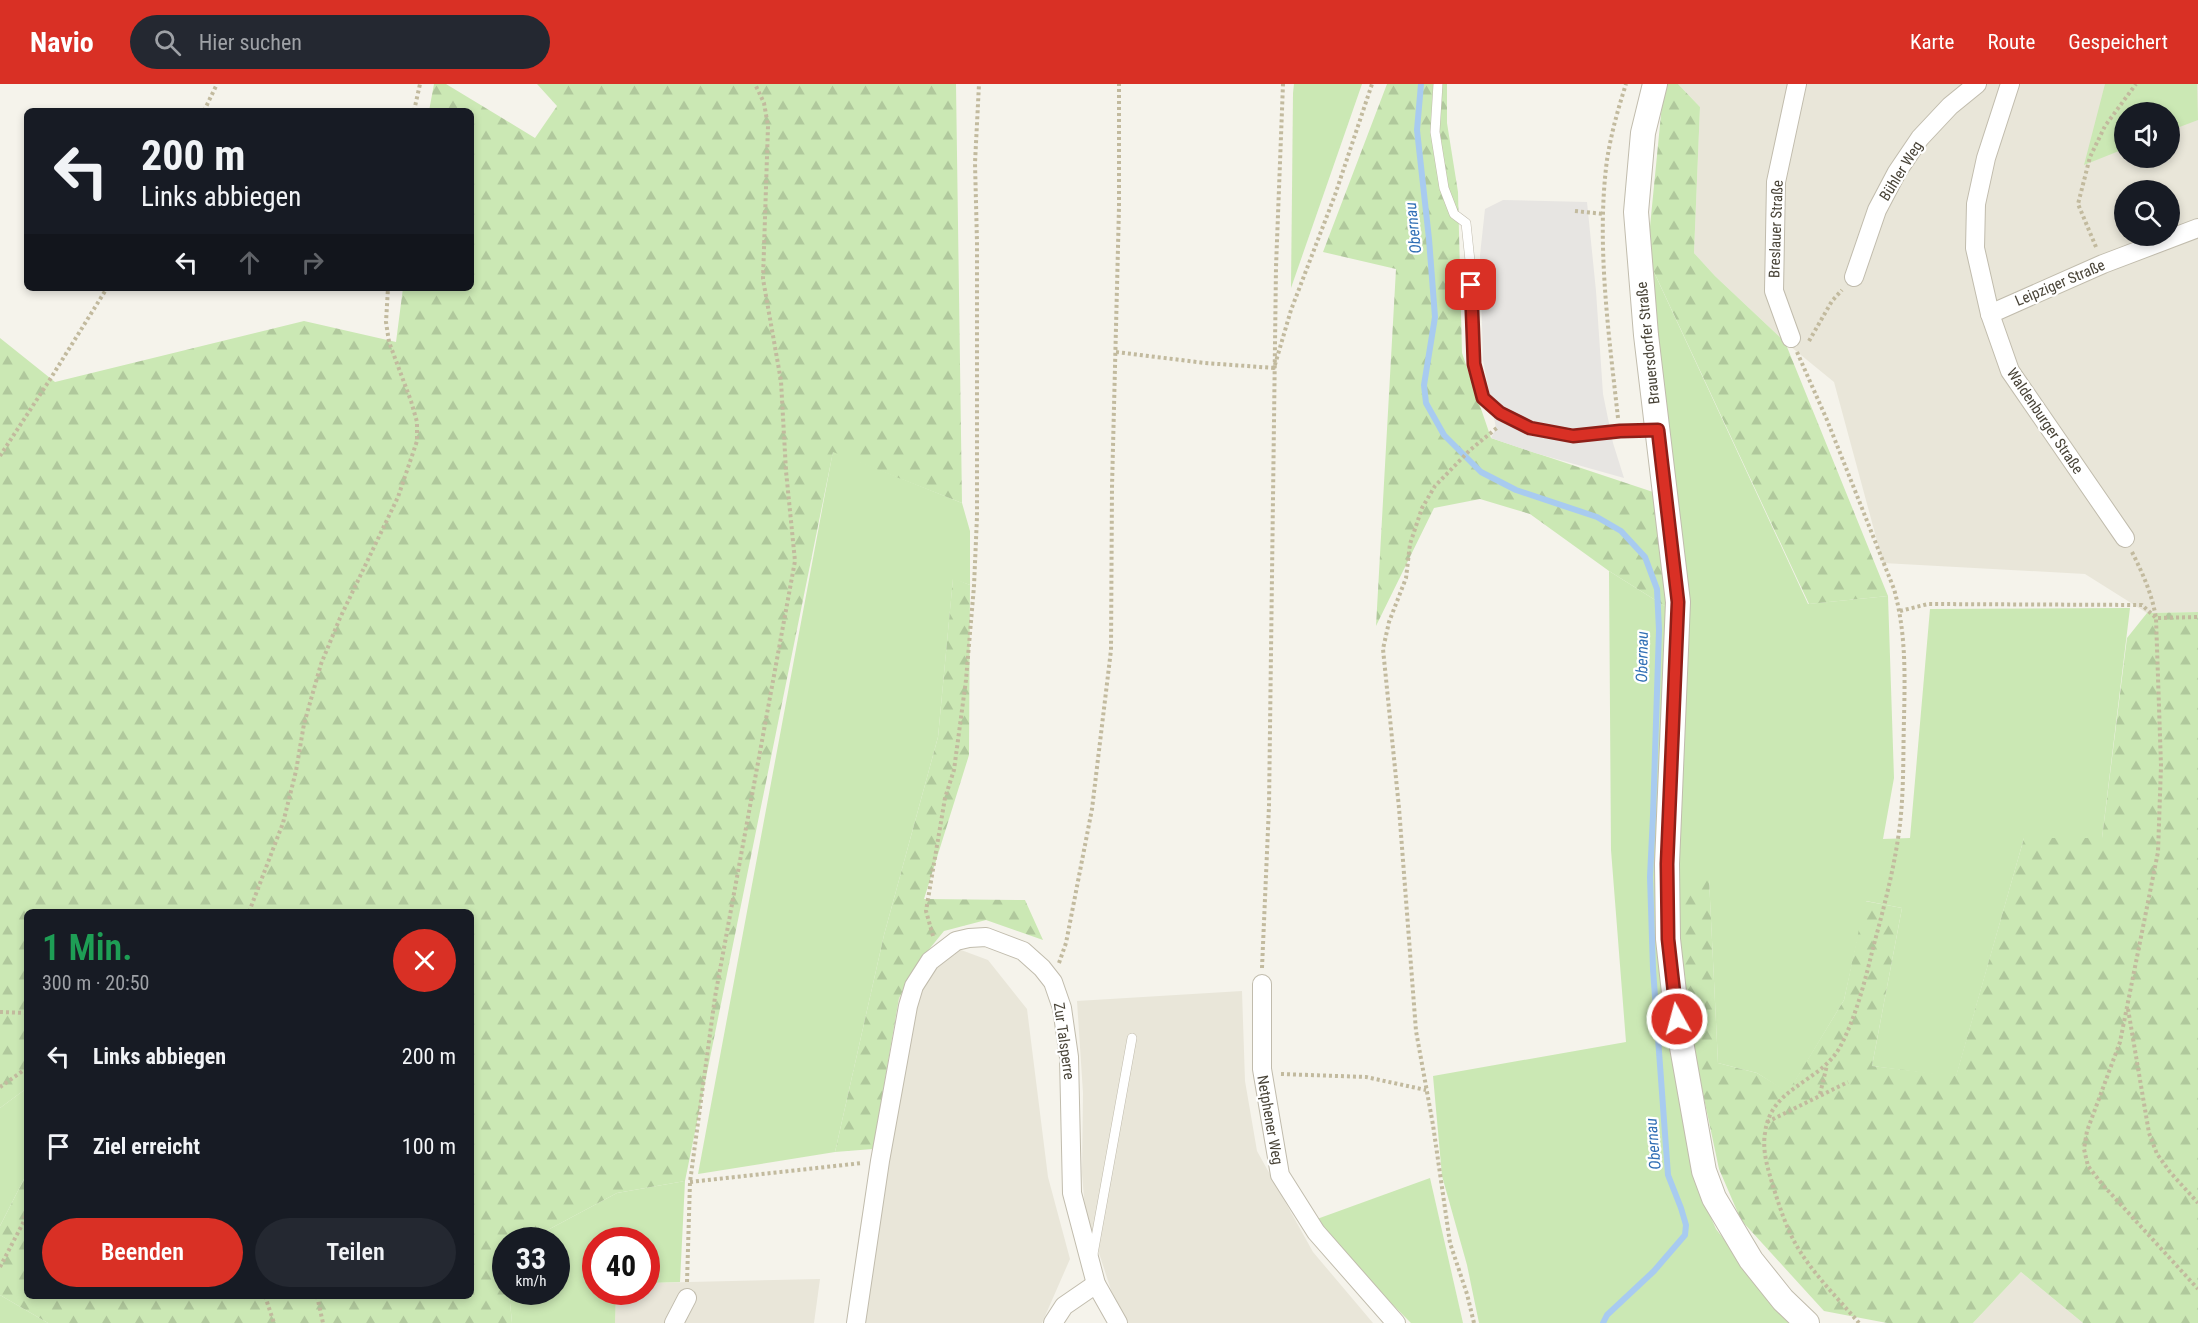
<!DOCTYPE html>
<html lang="de">
<head>
<meta charset="utf-8">
<style>
  :root { --surface:#171b24; --page:#242831; --text:#f1f3f6; --muted:#9ea1a6; --accent:#d93025 }
  body { margin:0; font-family:"Roboto Condensed",sans-serif; background:var(--page); color:var(--text); height:100vh; display:flex; flex-direction:column; font-size:22px; white-space:nowrap }
  * { box-sizing:border-box; margin:0 }
  p { font-size:20px; color:var(--muted) }
  .icon { flex:none; width:33px; height:33px; fill:none; stroke:currentColor; stroke-width:2; stroke-linecap:round; stroke-linejoin:round }
  .map { position:relative; flex:1; overflow:hidden }
  .drawer { position:absolute; left:24px; top:825px; width:450px; height:390px; display:flex; flex-direction:column; background:var(--surface); border-radius:9px; box-shadow:0 3px 9px #0003 }
  .drawer>* { flex:none }
  .top-card { position:absolute; left:24px; top:24px; width:450px; height:183px; border-radius:9px; box-shadow:0 3px 9px #0003; background:#171b24; color:var(--text); overflow:hidden }
  .controls { position:absolute; left:2114px; top:18px; display:grid; gap:12px }
  .controls a { display:grid; place-items:center; width:66px; height:66px; border-radius:50%; background:var(--surface); box-shadow:0 3px 9px #0003; font-size:30px }
  .speed { position:absolute; left:492px; top:1143px; display:flex; gap:12px; font-size:30px; font-weight:700; text-align:center }
  .speed>* { display:grid; place-content:center; width:78px; height:78px; border-radius:50%; background:var(--surface); box-shadow:0 3px 9px #0003; line-height:1 }
  .speed small { font-size:15px; font-weight:400 }
  .speed .limit { border:9px solid #d22; background:#fff; color:#111 }
  .pin { position:absolute; display:grid; place-items:center; width:51px; height:51px; color:#fff; margin:-26px; border-radius:12px; box-shadow:0 3px 9px #0006 }
  .me { position:absolute; width:66px; margin:-33px; rotate:353deg; stroke-linejoin:round; filter:drop-shadow(0 0 4px #0008) }
  .turn { display:flex; align-items:center; gap:21px; height:126px; padding:0 18px; font-size:27px }
  .turn .icon { width:78px; height:78px; stroke-width:2.5 }
  .turn b { display:block; font-size:42px; line-height:51px }
  .lanes { display:flex; align-items:center; height:57px; padding:0 18px; background:#0003; justify-content:center; gap:30px; direction:ltr }
  .lanes .off { opacity:.35 }
  .round { display:grid; place-items:center; flex:none; width:63px; height:63px; border-radius:32px; background:var(--page) }
  .overview { display:flex; align-items:center; justify-content:space-between; height:102px; padding:0 18px }
  h1 { font-size:36px; font-weight:600; line-height:45px; color:#1e9e55 }
  .cta { display:flex; gap:12px; margin-top:auto; padding:12px 18px }
  .cta a { flex:1; height:69px; border-radius:36px; background:var(--accent); color:#fff; font-size:24px; font-weight:600; line-height:69px; text-align:center }
  .cta a+a { background:var(--page); color:var(--text) }
  ul { padding:0; list-style:none }
  li { display:flex; align-items:center; gap:18px; height:90px; padding:0 18px }
  li div { flex:1 }
  li b { display:block; font-size:22px }
  li em { font-style:normal }
  header { display:flex; align-items:center; gap:36px; box-sizing:border-box; height:84px; padding:0 30px; background:var(--accent); color:#fff }
  header strong { font-size:28px }
  nav { display:flex; gap:33px; margin-inline-start:auto; font-size:21px }
  .search { width:420px; height:54px; background:var(--page); display:flex; align-items:center; gap:15px; box-sizing:border-box; padding:0 21px; border-radius:33px; color:var(--muted); font-size:22px }
  .map>svg:first-child { display:block }
  .residential { fill:#e9e6d9; fill-rule:evenodd }
  .green { fill:#cbe8b4 }
  .forest { fill:url(#forest-firs) }
  .parking { fill:#e7e5e2 }
  .lines { fill:none; stroke-linecap:round; stroke-linejoin:round }
  .stream { stroke:#a8cbf0; stroke-width:6 }
  .service-casing { stroke:#c1bcad; stroke-width:10 }
  .minor-casing { stroke:#c1bcad; stroke-width:20 }
  .tertiary-casing { stroke:#c1bcad; stroke-width:26 }
  .path { stroke:#c2ba9e; stroke-width:4; stroke-dasharray:3 3; stroke-linecap:butt }
  .service { stroke:#fff; stroke-width:9 }
  .minor { stroke:#fff; stroke-width:18 }
  .tertiary { stroke:#fff; stroke-width:24 }
  .route-casing { stroke:#8d1f18; stroke-width:15 }
  .route { stroke:#d93025; stroke-width:10 }
  .labels { text-anchor:middle; dominant-baseline:central; stroke-width:4.5; stroke-linejoin:round; paint-order:stroke }
  .street-label { font-size:15px; fill:#494438; stroke:#fff }
  .water-label { font-size:16px; font-style:italic; fill:#316fb5; stroke:#fff }
</style>
</head>
<body>
<header>
<strong>Navio</strong>
<div class="search"><svg class="icon" aria-label="search" viewBox="0 0 24 24"><circle cx="10" cy="10" r="6"/><path d="M15 15l6 6"/></svg>Hier suchen</div>
<nav><a>Karte</a><a>Route</a><a>Gespeichert</a></nav>
</header>
<div class="map">
<svg width="2198" height="1239" viewBox="0 0 2198 1239">
  <defs>
    <pattern id="forest-firs" width="22" height="20" patternUnits="userSpaceOnUse" patternTransform="scale(1.5)"><rect width="22" height="20" fill="#cbe8b4"/><path d="M5 1l3.5 6h-7zM16 11l3.5 6h-7z" fill="#b0c89c"/></pattern>
  </defs>
  <rect width="100%" height="100%" fill="#f5f3eb"/>
  <g class="residential">
    <path d="M 1678,0 L 2198,0 L 2198,528 L 2147,529 L 2085,490 L 1883,479 L 1834,298 L 1785,258 L 1715,192 L 1694,169 L 1700,23 ZM 2124,28 L 2169,28 L 2169,74 L 2124,74 ZM 2124,106 L 2169,106 L 2169,152 L 2124,152 Z"/>
    <path d="M 953,863 L 988,876 L 1027,925 L 1048,1093 L 1070,1175 L 1042,1239 L 848,1239 L 859,1149 L 899,914 L 922,874 Z"/>
    <path d="M 1242,907 L 1245,997 L 1257,1067 L 1313,1168 L 1373,1239 L 1128,1239 L 1111,1206 L 1085,1126 L 1082,1089 L 1083,1009 L 1077,917 Z"/>
    <path d="M 2021,1188 L 2083,1239 L 1973,1239 Z"/>
    <path d="M 820,1195 L 814,1239 L 615,1239 L 616,1208 L 646,1208 L 647,1199 Z"/>
  </g>
  <g class="green">
    <path d="M 1294,0 L 1362,0 L 1291,204 L 1293,9 Z"/>
    <path d="M 2105,0 L 2197,0 L 2198,36 L 2169,47 L 2169,28 L 2124,28 L 2124,65 L 2084,81 Z"/>
    <path d="M 1647,173 L 1808,520 L 1888,512 L 1894,694 L 1883,755 L 1910,754 L 1930,525 L 2130,524 L 2102,754 L 2024,754 L 1956,993 L 1872,982 L 1902,824 L 1866,817 L 1844,916 L 1788,1009 L 1757,989 L 1718,979 L 1709,795 L 1677,795 L 1687,519 Z"/>
    <path d="M 833,367 L 962,419 L 970,447 L 970,501 L 953,495 L 938,653 L 884,851 L 835,1068 L 698,1090 Z"/>
    <path d="M 1609,487 L 1668,524 L 1658,838 L 1693,1093 L 1716,1145 L 1789,1239 L 1479,1239 L 1467,1181 L 1442,1092 L 1433,992 L 1626,958 L 1611,766 Z"/>
    <path d="M 27,1004 L 27,1089 L 0,1142 L 0,1024 Z"/>
    <path d="M 1430,1094 L 1463,1239 L 1411,1239 L 1377,1205 L 1317,1135 Z"/>
    <path d="M 685,1097 L 680,1198 L 647,1199 L 646,1156 L 596,1156 L 596,1208 L 616,1208 L 615,1239 L 512,1239 L 509,1208 L 556,1208 L 556,1156 L 529,1156 L 617,1109 Z"/>
    <path d="M 0,1211 L 48,1239 L 0,1239 Z"/>
  </g>
  <g class="forest">
    <path d="M 434,0 L 446,0 L 535,54 L 557,22 L 537,0 L 956,0 L 962,419 L 833,368 L 685,1097 L 617,1109 L 529,1156 L 506,1156 L 506,1208 L 509,1208 L 512,1239 L 48,1239 L 0,1211 L 0,1142 L 27,1089 L 27,1212 L 471,1212 L 471,828 L 27,828 L 27,1004 L 0,1024 L 0,254 L 55,298 L 304,237 L 396,258 L 403,204 L 471,204 L 471,27 L 429,27 Z"/>
    <path d="M 1387,0 L 1447,0 L 1447,39 L 1458,108 L 1462,269 L 1491,354 L 1656,409 L 1668,524 L 1609,487 L 1530,430 L 1480,415 L 1434,424 L 1376,542 L 1396,185 L 1323,168 Z"/>
    <path d="M 1664,0 L 1678,0 L 1700,23 L 1694,169 L 1715,192 L 1785,258 L 1888,512 L 1809,520 L 1647,173 Z"/>
    <path d="M 953,494 L 970,501 L 969,671 L 924,815 L 1025,816 L 1043,856 L 986,836 L 944,847 L 922,874 L 899,914 L 873,1065 L 835,1068 L 884,851 L 938,653 Z"/>
    <path d="M 2198,528 L 2198,1239 L 2083,1239 L 2021,1188 L 1973,1239 L 1887,1239 L 1824,1227 L 1741,1136 L 1719,1085 L 1695,972 L 1676,852 L 1677,795 L 1709,794 L 1718,979 L 1757,989 L 1788,1008 L 1844,916 L 1865,817 L 1902,824 L 1872,982 L 1956,992 L 2024,754 L 2102,754 L 2127,554 L 2147,529 Z"/>
  </g>
  <path class="parking" d="M 1503,116 L 1587,118 L 1596,207 L 1603,310 L 1613,359 L 1624,394 L 1535,369 L 1491,354 L 1496,344 L 1483,276 L 1480,171 L 1485,125 Z"/>
  <g class="lines">
    <path class="stream" d="M 1421,0 L 1417,46 L 1429,155 L 1435,233 L 1424,301 L 1426,319 L 1444,351 L 1481,388 L 1516,406 L 1597,433 L 1621,447 L 1645,473 L 1657,505 L 1659,546 L 1653,731 L 1650,793 L 1653,885 L 1668,1091 L 1681,1124 L 1686,1141 L 1685,1151 L 1654,1187 L 1607,1231 L 1603,1239"/>
    <defs>
      <g id="service">
        <path d="M 1438,0 L 1435,48 L 1444,104 L 1454,130 L 1466,139 L 1470,177 L 1474,280 L 1483,314 L 1508,335 L 1530,344 L 1573,352 L 1620,347 L 1656,346"/>
        <path d="M 1093,1170 L 1132,954"/>
      </g>
      <g id="minor">
        <path d="M 2010,0 L 1986,74 L 1976,120 L 1975,164 L 1990,230 L 2010,287 L 2125,454"/>
        <path d="M 1854,193 L 1877,126 L 1897,88 L 1920,54 L 1950,22 L 1977,0"/>
        <path d="M 1990,230 L 2103,180 L 2198,144"/>
        <path d="M 1791,254 L 1774,207 L 1776,98 L 1797,0"/>
        <path d="M 1262,900 L 1262,985 L 1280,1091 L 1316,1148 L 1396,1239"/>
        <path d="M 674,1239 L 687,1214"/>
        <path d="M 856,1239 L 880,1077 L 908,922 L 914,902 L 930,877 L 956,857 L 969,854 L 986,853 L 1023,867 L 1042,884 L 1053,898 L 1062,924 L 1069,973 L 1072,1109 L 1096,1200 L 1118,1239"/>
        <path d="M 1053,1239 L 1064,1222 L 1096,1200"/>
      </g>
      <path id="tertiary" d="M 1655,0 L 1643,49 L 1636,128 L 1646,251 L 1678,518 L 1667,780 L 1668,855 L 1677,935 L 1704,1087 L 1714,1114 L 1751,1176 L 1783,1216 L 1807,1239"/>
    </defs>
    <use href="#service" class="service-casing"/>
    <use href="#minor" class="minor-casing"/>
    <use href="#tertiary" class="tertiary-casing"/>
    <g class="path">
      <path d="M 204,27 L 217,0"/>
      <path d="M 414,27 L 420,0"/>
      <path d="M 1575,127 L 1604,130"/>
      <path d="M 2096,163 L 2078,120 L 2090,73 L 2105,42 L 2136,0"/>
      <path d="M 1809,257 L 1832,217 L 1842,206"/>
      <path d="M 1116,268 L 1205,279 L 1274,284 L 1291,226 L 1335,111 L 1372,0"/>
      <path d="M 1797,268 L 1827,336 L 1894,505 C 1906,548 1905,591 1904,635 C 1903,670 1904,705 1900,740 C 1895,782 1884,823 1873,864 C 1865,897 1856,933 1840,963 C 1819,1000 1771,1002 1765,1049 C 1762,1067 1768,1085 1773,1102 C 1779,1121 1785,1140 1794,1157 C 1810,1187 1837,1213 1859,1239"/>
      <path d="M 1618,334 C 1609,252 1596,159 1607,76 C 1611,50 1618,25 1626,0"/>
      <path d="M 0,372 L 49,297 L 107,204"/>
      <path d="M 2132,468 C 2143,490 2152,510 2156,534 L 2161,682 L 2158,768 L 2120,958 L 2087,1047 L 2084,1065 L 2088,1082 L 2102,1100 L 2198,1205"/>
      <path d="M 1900,527 L 1928,520 L 2142,521 L 2156,534 L 2198,533"/>
      <path d="M 249,828 L 283,739 L 296,687 L 304,640 L 321,580 L 340,534 L 398,413 L 417,357 L 417,338 L 411,317 L 389,258 L 386,238 L 388,204"/>
      <path d="M 933,852 L 926,827 L 945,714 L 954,686 L 966,596 L 974,502 L 977,433 L 977,158 L 975,79 L 979,0"/>
      <path d="M 1059,879 L 1066,859 L 1092,725 L 1111,566 L 1112,403 L 1119,123 L 1119,0"/>
      <path d="M 1262,884 L 1269,722 L 1276,183 L 1283,0"/>
      <path d="M 2128,925 L 2149,1049 L 2157,1070 L 2170,1088 L 2198,1119"/>
      <path d="M 0,928 L 27,929"/>
      <path d="M 1281,990 L 1366,993 L 1426,1006"/>
      <path d="M 0,1003 L 27,984"/>
      <path d="M 1820,1010 L 1827,981"/>
      <path d="M 1767,1038 L 1848,998"/>
      <path d="M 690,1098 L 862,1079"/>
      <path d="M 0,1183 L 23,1139 L 27,1123"/>
      <path d="M 687,1198 L 690,1098 L 715,913 L 795,477 L 786,387 L 781,297 L 763,195 L 768,42 L 764,19 L 755,0"/>
      <path d="M 265,1212 L 274,1239"/>
      <path d="M 317,1212 L 323,1239"/>
      <path d="M 1474,1239 L 1467,1210 L 1450,1159 L 1433,1041 L 1416,947 L 1399,724 L 1383,565 L 1389,538 L 1406,494 L 1410,460 L 1422,424 L 1435,402 L 1470,366 L 1498,343"/>
    </g>
    <use href="#service" class="service"/>
    <use href="#minor" class="minor"/>
    <use href="#tertiary" class="tertiary"/>
  </g>
  <g class="lines">
    <defs>
      <path id="route" d="M 1471,201 L 1474,280 L 1483,314 L 1500,329 L 1530,344 L 1573,352 L 1620,347 L 1658,346 L 1678,518 L 1667,780 L 1668,855 L 1677,935"/>
    </defs>
    <use href="#route" class="route-casing"/>
    <use href="#route" class="route"/>
  </g>
  <g class="labels">
    <g class="street-label">
      <text transform="translate(1901 87) rotate(-58)">Bühler Weg</text>
      <text transform="translate(1776 145) rotate(-88)">Breslauer Straße</text>
      <text transform="translate(2060 199) rotate(-23)">Leipziger Straße</text>
      <text transform="translate(1648 259) rotate(-96)">Brauersdorfer Straße</text>
      <text transform="translate(2045 337) rotate(56)">Waldenburger Straße</text>
      <text transform="translate(1064 957) rotate(82)">Zur Talsperre</text>
      <text transform="translate(1270 1036) rotate(80)">Netphener Weg</text>
    </g>
    <g class="water-label">
      <text transform="translate(1413 144) rotate(-96)">Obernau</text>
      <text transform="translate(1642 573) rotate(-89)">Obernau</text>
      <text transform="translate(1653 1060) rotate(-95)">Obernau</text>
    </g>
  </g>
</svg>
<div class="controls">
<a><svg class="icon" aria-label="sound" viewBox="0 0 24 24"><path d="M4 9h4l5-4v14l-5-4H4zM17 9q2 3 0 6"/></svg></a>
<a><svg class="icon" aria-label="search" viewBox="0 0 24 24"><circle cx="10" cy="10" r="6"/><path d="M15 15l6 6"/></svg></a>
</div>
<div class="speed"><div>33<small>km/h</small></div><div class="limit">40</div></div>
<div class="pin" style="left:1471px;top:201px;background:#d93025"><svg class="icon" aria-label="arrive" viewBox="0 0 24 24"><path d="M6 21V4h12l-3 4 3 4H6"/></svg></div>
<svg class="me" style="left:1677px;top:935px" viewBox="-20 -20 40 40"><circle r="17" fill="#d93025" stroke="#fff" stroke-width="3"/><path d="M0-11L8 9 0 5-8 9z" fill="#fff"/></svg>
<div class="top-card">
<div class="turn"><svg class="icon" aria-label="left" viewBox="0 0 24 24"><path d="M17 20v-9H6M10 6l-5 5 5 5"/></svg><div><b>200 m</b>Links abbiegen</div></div>
<div class="lanes"><svg class="icon" aria-label="left" viewBox="0 0 24 24"><path d="M17 20v-9H6M10 6l-5 5 5 5"/></svg><svg class="icon off" aria-label="ahead" viewBox="0 0 24 24"><path d="M12 20V5M6 11l6-6 6 6"/></svg><svg class="icon off" aria-label="right" viewBox="0 0 24 24"><path d="M7 20v-9h11M14 6l5 5-5 5"/></svg></div>
</div>
<section class="drawer">
<div class="overview"><div><h1>1 Min.</h1><p>300 m · 20:50</p></div><a class="round" style="background:#d93025;color:#fff"><svg class="icon" aria-label="close" viewBox="0 0 24 24"><path d="M6 6l12 12M18 6L6 18"/></svg></a></div>
<ul>
<li><svg class="icon" aria-label="left" viewBox="0 0 24 24"><path d="M17 20v-9H6M10 6l-5 5 5 5"/></svg><div><b>Links abbiegen</b></div><em>200 m</em></li>
<li><svg class="icon" aria-label="arrive" viewBox="0 0 24 24"><path d="M6 21V4h12l-3 4 3 4H6"/></svg><div><b>Ziel erreicht</b></div><em>100 m</em></li>
</ul>
<div class="cta"><a>Beenden</a><a>Teilen</a></div>
</section>
</div>
</body>
</html>
